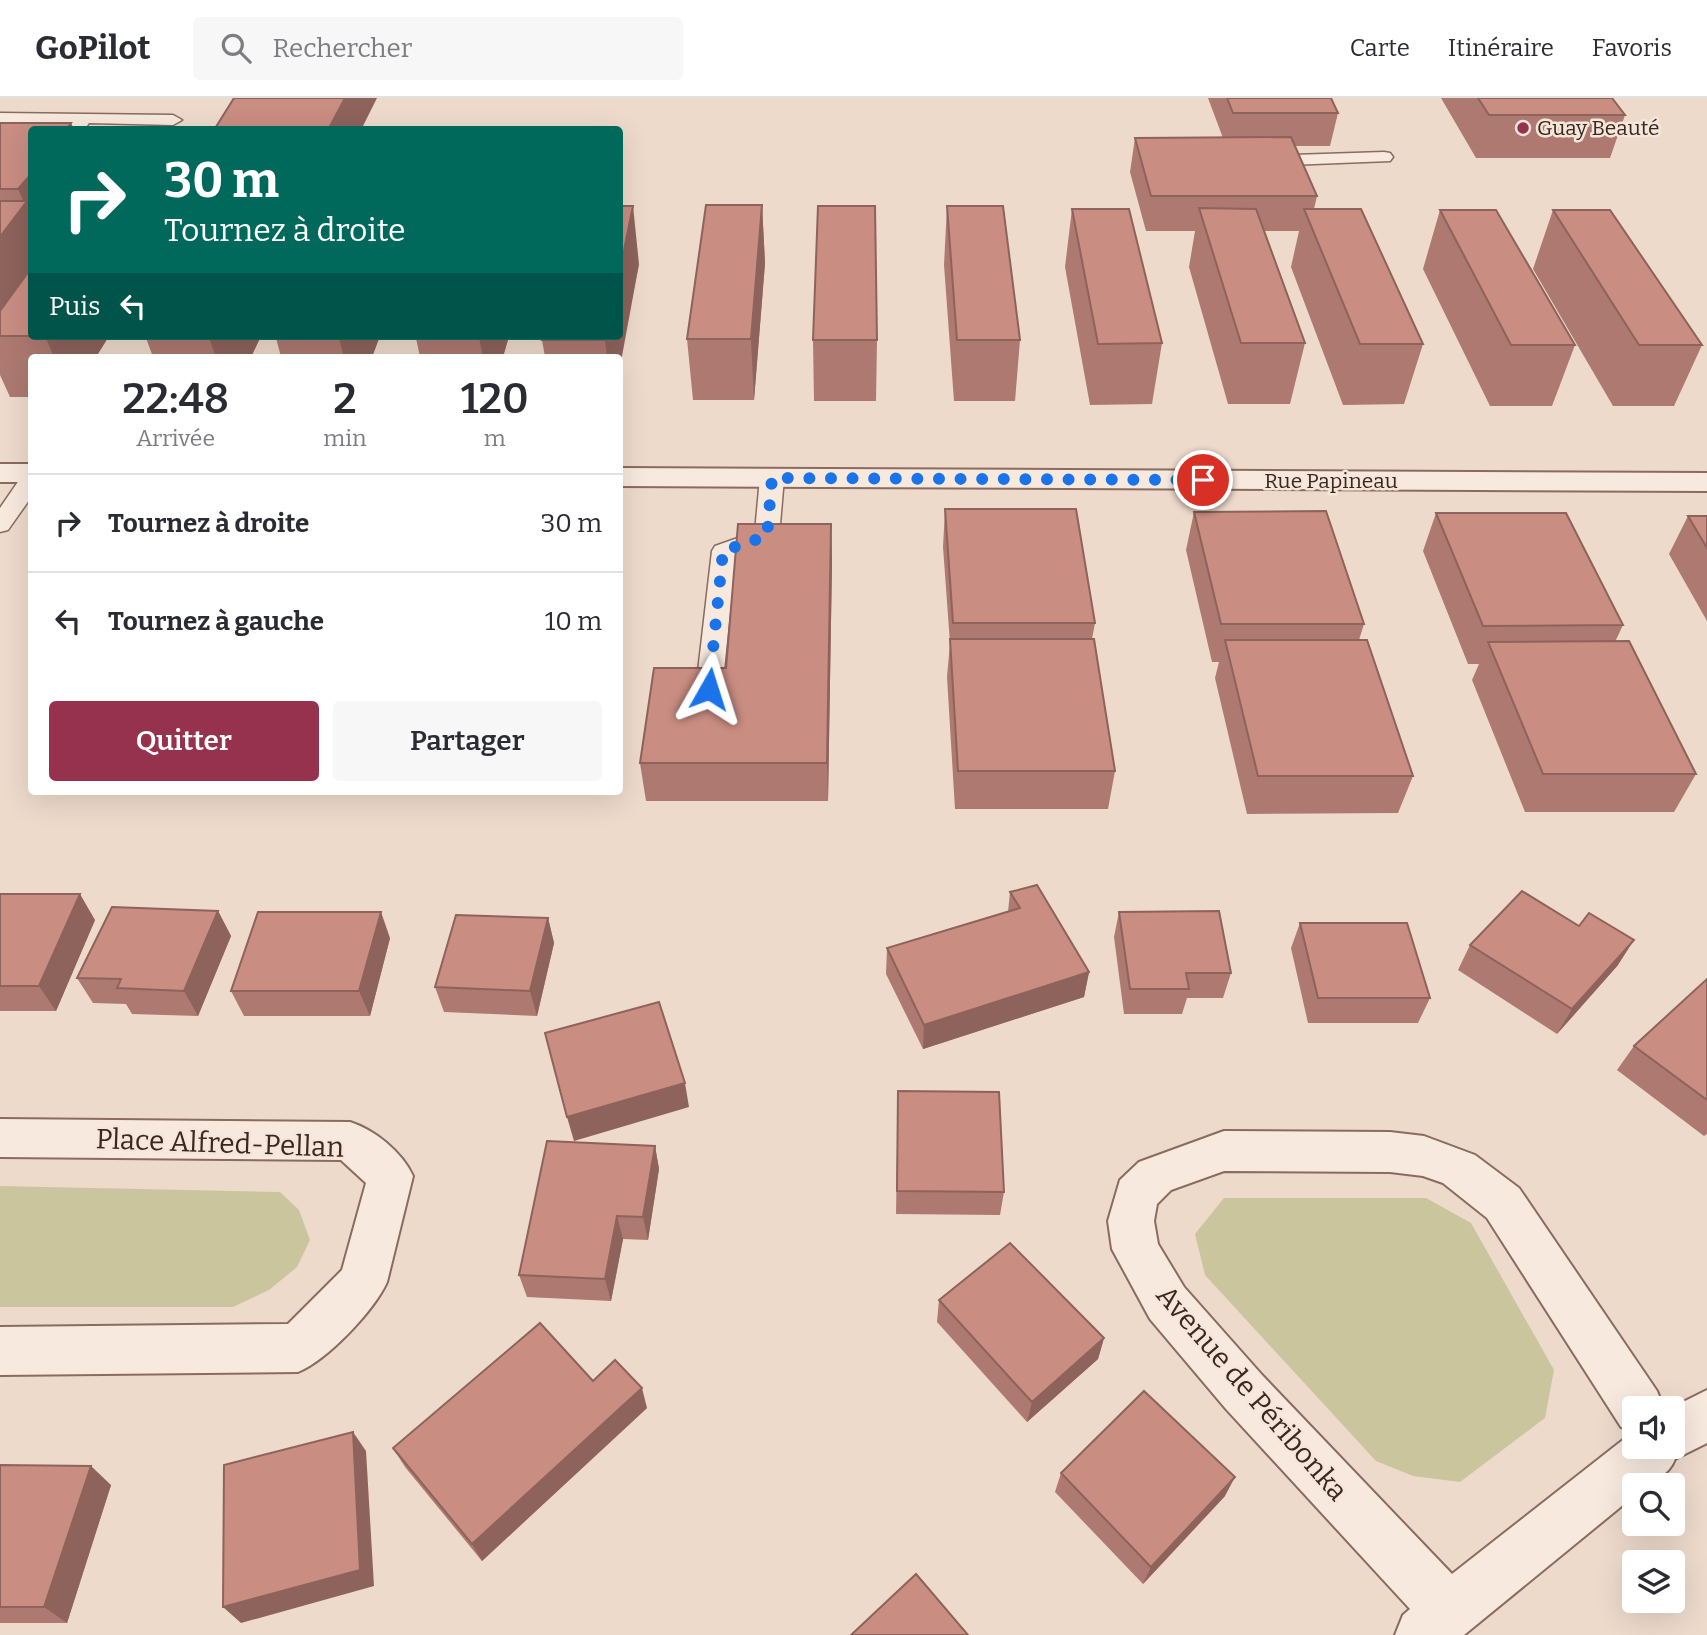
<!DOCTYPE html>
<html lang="fr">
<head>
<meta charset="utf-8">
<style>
  :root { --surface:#fff; --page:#f7f7f7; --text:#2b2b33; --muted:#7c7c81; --line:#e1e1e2; --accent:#96324d }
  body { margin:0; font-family:Bitter,serif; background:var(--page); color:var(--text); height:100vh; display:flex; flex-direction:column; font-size:26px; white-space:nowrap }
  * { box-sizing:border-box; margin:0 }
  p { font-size:23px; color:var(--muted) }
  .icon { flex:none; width:38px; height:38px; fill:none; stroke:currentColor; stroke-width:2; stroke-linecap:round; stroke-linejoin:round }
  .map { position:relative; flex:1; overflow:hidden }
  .panel { position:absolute; left:28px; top:256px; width:595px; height:441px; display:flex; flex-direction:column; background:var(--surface); border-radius:7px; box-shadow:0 7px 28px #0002 }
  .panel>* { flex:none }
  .top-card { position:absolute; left:28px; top:28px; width:595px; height:214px; border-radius:7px; box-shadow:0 7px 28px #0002; background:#00695c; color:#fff; overflow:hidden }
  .fabs { position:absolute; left:1622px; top:1298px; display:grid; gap:14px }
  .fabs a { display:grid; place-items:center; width:63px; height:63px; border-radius:7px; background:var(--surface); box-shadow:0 7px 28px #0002; font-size:35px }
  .pin { position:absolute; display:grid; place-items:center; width:60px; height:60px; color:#fff; margin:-30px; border:4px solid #fff; border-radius:50%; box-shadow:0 2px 7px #0007 }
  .me { position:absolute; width:77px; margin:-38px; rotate:6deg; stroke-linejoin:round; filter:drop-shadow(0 0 5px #0008) }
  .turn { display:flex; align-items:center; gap:24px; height:147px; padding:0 21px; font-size:32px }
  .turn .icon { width:91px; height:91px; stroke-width:2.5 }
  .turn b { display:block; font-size:49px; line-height:60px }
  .then { display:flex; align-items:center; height:66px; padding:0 21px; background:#0003; gap:14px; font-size:26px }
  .eta { display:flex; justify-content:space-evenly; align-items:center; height:119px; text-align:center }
  .eta b { font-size:42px; font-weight:600; line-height:49px }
  .primary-button { display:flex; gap:14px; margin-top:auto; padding:14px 21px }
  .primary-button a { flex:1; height:80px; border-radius:7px; background:var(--accent); color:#fff; font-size:28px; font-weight:600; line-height:80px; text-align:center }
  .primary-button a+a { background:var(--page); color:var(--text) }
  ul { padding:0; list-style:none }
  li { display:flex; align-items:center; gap:21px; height:98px; padding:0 21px; border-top:2px solid var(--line) }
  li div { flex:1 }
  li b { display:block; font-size:26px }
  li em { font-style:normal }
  header { display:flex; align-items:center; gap:42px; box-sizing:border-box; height:98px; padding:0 35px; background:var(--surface); border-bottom:2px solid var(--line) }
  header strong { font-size:33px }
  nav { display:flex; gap:38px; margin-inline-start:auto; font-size:24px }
  .search { width:490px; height:63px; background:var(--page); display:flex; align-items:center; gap:18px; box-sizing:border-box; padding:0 24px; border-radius:7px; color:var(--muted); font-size:26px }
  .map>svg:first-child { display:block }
  .green { fill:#cbc59e }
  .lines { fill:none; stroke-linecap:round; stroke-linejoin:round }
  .service-casing { stroke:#896b5f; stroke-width:3 }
  .minor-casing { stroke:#896b5f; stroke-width:4 }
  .service { fill:#f8e9de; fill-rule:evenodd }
  .minor { fill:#f8e9de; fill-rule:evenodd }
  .wall { fill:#ad7970 }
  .shaded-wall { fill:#8d635b }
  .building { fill:#c98d82; stroke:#8d635b; stroke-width:2 }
  .route { stroke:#1a73e8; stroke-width:12; stroke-dasharray:0 21.6 }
  .poi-dot { fill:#96324d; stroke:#f5e6da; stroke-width:2.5 }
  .labels { text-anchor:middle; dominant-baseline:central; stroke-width:5; stroke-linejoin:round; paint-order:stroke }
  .far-poi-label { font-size:21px; fill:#3b2722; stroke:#f5e6da; text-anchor:start }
  .far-street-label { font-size:21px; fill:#3b2722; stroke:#f5e6da }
  .near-street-label { font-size:28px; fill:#3b2722; stroke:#f5e6da }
</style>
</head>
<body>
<header>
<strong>GoPilot</strong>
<div class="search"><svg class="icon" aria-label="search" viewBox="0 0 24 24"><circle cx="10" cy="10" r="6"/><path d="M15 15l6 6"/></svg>Rechercher</div>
<nav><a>Carte</a><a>Itinéraire</a><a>Favoris</a></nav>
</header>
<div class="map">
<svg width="1707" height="1537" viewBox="0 0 1707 1537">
  <rect width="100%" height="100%" fill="#eddacb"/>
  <g class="green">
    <path d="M 0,1088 L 280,1094 L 299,1112 L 310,1142 L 297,1169 L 269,1192 L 233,1209 L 0,1209 Z"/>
    <path d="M 1224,1100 L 1426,1100 L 1471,1125 L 1554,1272 L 1545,1320 L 1460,1384 L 1413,1378 L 1376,1363 L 1205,1177 L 1195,1136 Z"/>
  </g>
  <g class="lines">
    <defs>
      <g id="service">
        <path d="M 0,15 L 173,17 L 182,22 L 173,27 L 89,25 L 84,32 L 67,32 L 71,25 L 0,25 Z"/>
        <path d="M 1384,54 L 1390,55 L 1393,59 L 1390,63 L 1262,68 L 1253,63 L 1262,58 Z"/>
        <path d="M 32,373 L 32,398 L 8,432 L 0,434 L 0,410 L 24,375 Z"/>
        <path d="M 772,373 L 780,375 L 784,380 L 779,438 L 776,443 L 736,457 L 722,591 L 718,597 L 709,600 L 700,597 L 696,591 L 712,453 L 715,448 L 755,434 L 760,380 L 764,375 Z"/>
      </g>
      <g id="minor">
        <rect x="0" y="366" width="32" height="18"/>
        <path d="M 620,370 L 1707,375 L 1707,393 L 620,388 Z"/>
        <path d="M 0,1021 L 350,1024 C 375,1032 402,1054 413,1078 L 387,1184 C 374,1213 327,1262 298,1274 L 0,1277 L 0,1229 L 288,1226 L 342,1172 L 366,1085 L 341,1062 L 0,1059 Z"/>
        <path d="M 1224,1033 L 1390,1034 L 1424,1038 L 1475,1057 L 1519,1090 L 1657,1293 L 1664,1311 L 1634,1311 L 1634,1349 L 1673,1349 L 1673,1311 L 1669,1311 L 1707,1292 L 1707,1345 L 1675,1361 C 1669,1377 1650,1388 1634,1388 L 1634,1398 L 1464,1537 L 1395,1537 L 1403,1517 L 1410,1511 L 1226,1311 L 1150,1221 L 1112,1151 L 1108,1123 L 1120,1082 L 1139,1064 ZM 1224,1073 L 1390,1074 L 1423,1078 L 1443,1085 L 1487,1120 L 1621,1329 L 1633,1334 L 1452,1476 L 1262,1277 L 1184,1189 L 1158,1146 L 1154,1123 L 1157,1106 L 1171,1092 Z"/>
      </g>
    </defs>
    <use href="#service" class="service-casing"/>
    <use href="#minor" class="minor-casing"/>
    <use href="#service" class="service"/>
    <use href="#minor" class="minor"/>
  </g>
  <g class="wall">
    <path d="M 1208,0 L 1331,0 L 1338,15 L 1330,48 L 1295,48 L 1317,98 L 1314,111 L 1423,246 L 1404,306 L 1343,307 L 1291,169 L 1299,133 L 1264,133 L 1305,245 L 1290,306 L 1228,306 L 1189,169 L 1195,133 L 1146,133 L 1130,74 L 1135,40 L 1223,40 Z"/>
    <path d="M 1441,0 L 1612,0 L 1625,17 L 1610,60 L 1476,60 Z"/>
    <path d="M 0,25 L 71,25 L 74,32 L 32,32 L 32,238 L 109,238 L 96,259 L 32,259 L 32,299 L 10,299 L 0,277 Z"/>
    <path d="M 762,107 L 765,165 L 754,302 L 693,302 L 687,241 Z"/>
    <path d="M 947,108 L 1020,242 L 1015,303 L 954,303 L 944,167 Z"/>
    <path d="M 1072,111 L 1162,245 L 1152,306 L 1090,307 L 1065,169 Z"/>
    <path d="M 1440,112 L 1575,247 L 1552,308 L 1490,308 L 1423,171 Z"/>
    <path d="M 1553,112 L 1702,247 L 1674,308 L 1613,308 L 1533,171 Z"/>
    <path d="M 639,166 L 620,259 L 545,259 L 542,242 Z"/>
    <path d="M 261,238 L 251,259 L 153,259 L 146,240 Z"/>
    <path d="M 276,238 L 380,238 L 372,259 L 281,259 L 276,240 Z"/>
    <path d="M 509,238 L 503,259 L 420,259 L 416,240 Z"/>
    <path d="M 813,242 L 877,242 L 876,303 L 814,303 Z"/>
    <path d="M 945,411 L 1095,525 L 1092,541 L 1115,673 L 1108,711 L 955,711 L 947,579 L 950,545 L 943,449 Z"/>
    <path d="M 1194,414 L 1364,526 L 1359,542 L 1413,678 L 1398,715 L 1247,716 L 1215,580 L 1219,564 L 1212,564 L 1186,452 Z"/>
    <path d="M 1436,415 L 1623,527 L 1615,544 L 1696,676 L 1674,714 L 1525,714 L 1472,582 L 1479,566 L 1468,566 L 1423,453 Z"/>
    <path d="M 1688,418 L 1707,418 L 1707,523 L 1669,456 Z"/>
    <path d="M 831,426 L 832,464 L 828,703 L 646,703 L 640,665 L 726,570 Z"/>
    <path d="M 1010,794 L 1089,874 L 1084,899 L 923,951 L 886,876 L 887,850 L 1008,814 Z"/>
    <path d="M 0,796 L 95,822 L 56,913 L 0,913 Z"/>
    <path d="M 218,813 L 231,838 L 198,918 L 132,916 L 126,906 L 93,905 L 77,880 Z"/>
    <path d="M 1119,814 L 1231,875 L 1223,900 L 1187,900 L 1182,916 L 1124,916 L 1114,839 Z"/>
    <path d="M 548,820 L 554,845 L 537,918 L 444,914 L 435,889 Z"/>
    <path d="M 1300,825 L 1430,900 L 1418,925 L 1308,925 L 1291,850 Z"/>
    <path d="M 390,840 L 370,918 L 244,918 L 231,893 Z"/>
    <path d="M 1470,847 L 1618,867 L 1557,936 L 1458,872 Z"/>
    <path d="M 1707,881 L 1707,1036 L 1704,1038 L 1617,972 L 1634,948 Z"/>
    <path d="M 898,993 L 1004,1094 L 1000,1117 L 896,1116 Z"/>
    <path d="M 655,1048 L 659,1071 L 648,1142 L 623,1141 L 611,1203 L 527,1199 L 519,1177 Z"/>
    <path d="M 939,1202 L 1104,1240 L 1098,1261 L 1027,1324 L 937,1224 Z"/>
    <path d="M 593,1283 L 647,1310 L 482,1463 L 405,1369 L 393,1350 Z"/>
    <path d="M 0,1367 L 111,1387 L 67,1525 L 0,1525 Z"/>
    <path d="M 1061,1375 L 1225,1398 L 1143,1486 L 1055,1394 Z"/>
  </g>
  <g class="shaded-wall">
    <path d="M 345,0 L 377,0 L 361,32 L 328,32 Z"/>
    <path d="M 71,25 L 74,32 L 66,32 Z"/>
    <path d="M 32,75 L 32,190 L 0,234 L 0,139 L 25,106 L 18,91 Z"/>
    <path d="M 762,107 L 765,165 L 754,302 L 751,241 Z"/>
    <path d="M 633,108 L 639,166 L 620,269 L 620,259 L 607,259 L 605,242 L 606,238 L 620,238 L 620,172 Z"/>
    <path d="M 45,238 L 109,238 L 96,259 L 54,259 Z"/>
    <path d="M 210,238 L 261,238 L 251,259 L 216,259 L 209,240 Z"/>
    <path d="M 339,238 L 380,238 L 372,259 L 344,259 L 339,240 Z"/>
    <path d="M 480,238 L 509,238 L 503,259 L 483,259 L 479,240 Z"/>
    <path d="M 831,426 L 832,464 L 828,703 L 827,665 Z"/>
    <path d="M 80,796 L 95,822 L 56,913 L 39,888 Z"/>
    <path d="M 218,813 L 231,838 L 198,918 L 184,893 Z"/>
    <path d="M 381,814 L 390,840 L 370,918 L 359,893 Z"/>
    <path d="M 548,820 L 554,845 L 537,918 L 530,893 Z"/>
    <path d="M 1634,842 L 1618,867 L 1557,936 L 1572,911 Z"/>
    <path d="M 1089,874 L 1084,899 L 923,951 L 924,927 Z"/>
    <path d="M 685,985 L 689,1009 L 574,1043 L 567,1019 Z"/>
    <path d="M 655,1048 L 659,1071 L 648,1142 L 643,1119 Z"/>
    <path d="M 617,1118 L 623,1141 L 611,1203 L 605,1181 Z"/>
    <path d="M 1104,1240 L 1098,1261 L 1027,1324 L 1032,1304 Z"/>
    <path d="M 642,1290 L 647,1310 L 482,1463 L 472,1446 Z"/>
    <path d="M 353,1334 L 366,1353 L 374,1488 L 241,1525 L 223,1509 Z"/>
    <path d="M 91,1368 L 111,1387 L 67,1525 L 44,1509 Z"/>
    <path d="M 1235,1379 L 1225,1398 L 1143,1486 L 1151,1469 Z"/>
  </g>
  <g class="building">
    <path d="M 234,0 L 345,0 L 328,32 L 214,32 Z"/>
    <path d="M 1227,0 L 1331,0 L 1338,15 L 1233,15 Z"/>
    <path d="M 1478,0 L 1612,0 L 1625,17 L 1489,17 Z"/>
    <path d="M 0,25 L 71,25 L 66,32 L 32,32 L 32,75 L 18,91 L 0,91 Z"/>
    <path d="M 1291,39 L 1317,98 L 1151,98 L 1135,40 Z"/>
    <path d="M 0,103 L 27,103 L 0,139 Z"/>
    <path d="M 706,107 L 762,107 L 751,241 L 687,241 Z"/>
    <path d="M 620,108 L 633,108 L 620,172 Z"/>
    <path d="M 818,108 L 875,108 L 877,242 L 813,242 Z"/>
    <path d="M 947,108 L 1003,108 L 1020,242 L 957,242 Z"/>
    <path d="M 1199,110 L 1256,111 L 1305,245 L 1241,245 Z"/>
    <path d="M 1072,111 L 1129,111 L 1162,245 L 1098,246 Z"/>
    <path d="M 1304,111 L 1361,111 L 1423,246 L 1360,246 Z"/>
    <path d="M 1440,112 L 1496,112 L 1575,247 L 1511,247 Z"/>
    <path d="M 1553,112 L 1610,112 L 1702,247 L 1639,247 Z"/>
    <path d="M 32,169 L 32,238 L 45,238 L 0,238 L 0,213 Z"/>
    <path d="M 147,238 L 210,238 L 209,240 L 146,240 Z"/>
    <rect x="276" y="238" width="63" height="2"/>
    <path d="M 416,238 L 480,238 L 479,240 L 416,240 Z"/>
    <path d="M 543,238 L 606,238 L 605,242 L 542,242 Z"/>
    <path d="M 945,411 L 1076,411 L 1095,525 L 953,525 Z"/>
    <path d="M 1326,413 L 1364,526 L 1221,526 L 1194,414 Z"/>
    <path d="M 1436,415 L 1566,415 L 1623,527 L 1483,528 Z"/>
    <path d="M 1688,418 L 1707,418 L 1707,450 Z"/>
    <path d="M 738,426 L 831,426 L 827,665 L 640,665 L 654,570 L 726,570 Z"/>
    <path d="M 950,541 L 1094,541 L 1115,673 L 958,673 Z"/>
    <path d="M 1225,542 L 1367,542 L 1413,678 L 1258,678 Z"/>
    <path d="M 1629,543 L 1696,676 L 1543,676 L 1488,544 Z"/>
    <path d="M 1037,787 L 1089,874 L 924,927 L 887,850 L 1020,810 L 1010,794 Z"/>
    <path d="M 1522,793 L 1579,828 L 1589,815 L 1634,842 L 1572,911 L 1470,847 Z"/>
    <path d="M 0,796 L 80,796 L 39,888 L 0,888 Z"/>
    <path d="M 112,809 L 218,813 L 184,893 L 117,890 L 121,881 L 77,880 Z"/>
    <path d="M 1219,813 L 1231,875 L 1186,875 L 1189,891 L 1130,891 L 1119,814 Z"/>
    <path d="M 258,814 L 381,814 L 359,893 L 231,893 Z"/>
    <path d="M 456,817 L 548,820 L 530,893 L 435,889 Z"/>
    <path d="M 1300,825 L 1407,825 L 1430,900 L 1318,900 Z"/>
    <path d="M 1707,881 L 1707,1002 L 1634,948 Z"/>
    <path d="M 659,904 L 685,985 L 567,1019 L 545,935 Z"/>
    <path d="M 898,993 L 999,994 L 1004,1094 L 897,1093 Z"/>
    <path d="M 547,1043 L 655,1048 L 643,1119 L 617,1118 L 605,1181 L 519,1177 Z"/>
    <path d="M 1010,1145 L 1104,1240 L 1032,1304 L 939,1202 Z"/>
    <path d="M 540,1225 L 593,1283 L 615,1262 L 642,1290 L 472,1446 L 393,1350 Z"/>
    <path d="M 1144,1293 L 1235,1379 L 1151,1469 L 1061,1375 Z"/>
    <path d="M 353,1334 L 360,1472 L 223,1509 L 224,1367 Z"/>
    <path d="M 0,1367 L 91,1368 L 44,1509 L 0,1509 Z"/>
    <path d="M 916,1476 L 968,1537 L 851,1537 Z"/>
  </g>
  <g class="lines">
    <path class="route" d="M 709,591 L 723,453 L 767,438 L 772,380 L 1203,382"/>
  </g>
  <circle class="poi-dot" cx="1523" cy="30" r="7"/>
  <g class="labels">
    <g class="far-poi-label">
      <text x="1537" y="30">Guay Beauté</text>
    </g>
    <g class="far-street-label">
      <text x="1331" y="383">Rue Papineau</text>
    </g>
    <g class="near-street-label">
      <text transform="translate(220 1045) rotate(2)">Place Alfred-Pellan</text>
      <text transform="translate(1252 1295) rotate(49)">Avenue de Péribonka</text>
    </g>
  </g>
</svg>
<div class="fabs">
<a><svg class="icon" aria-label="sound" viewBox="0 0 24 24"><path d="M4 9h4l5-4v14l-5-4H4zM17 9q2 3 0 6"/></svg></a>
<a><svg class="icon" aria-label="search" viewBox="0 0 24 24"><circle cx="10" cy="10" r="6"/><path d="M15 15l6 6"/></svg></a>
<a><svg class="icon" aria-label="layers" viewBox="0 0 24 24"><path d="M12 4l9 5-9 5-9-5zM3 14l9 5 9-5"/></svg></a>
</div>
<div class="pin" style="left:1203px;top:382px;background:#d93025"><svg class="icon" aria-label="arrive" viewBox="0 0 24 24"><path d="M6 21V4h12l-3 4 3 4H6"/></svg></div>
<svg class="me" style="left:709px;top:591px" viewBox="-20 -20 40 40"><path d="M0-17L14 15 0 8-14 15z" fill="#1a73e8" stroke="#fff" stroke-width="4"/></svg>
<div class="top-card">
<div class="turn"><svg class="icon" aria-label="right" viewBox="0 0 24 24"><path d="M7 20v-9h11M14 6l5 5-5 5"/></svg><div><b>30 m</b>Tournez à droite</div></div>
<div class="then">Puis<svg class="icon" aria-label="left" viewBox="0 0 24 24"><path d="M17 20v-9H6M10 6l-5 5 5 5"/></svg></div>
</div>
<section class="panel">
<div class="eta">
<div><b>22:48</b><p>Arrivée</p></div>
<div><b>2</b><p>min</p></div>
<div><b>120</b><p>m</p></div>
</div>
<ul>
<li><svg class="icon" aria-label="right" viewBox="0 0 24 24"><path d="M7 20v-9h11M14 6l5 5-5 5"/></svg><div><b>Tournez à droite</b></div><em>30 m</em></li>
<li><svg class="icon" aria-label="left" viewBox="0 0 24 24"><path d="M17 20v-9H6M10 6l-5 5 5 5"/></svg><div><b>Tournez à gauche</b></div><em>10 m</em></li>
</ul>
<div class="primary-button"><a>Quitter</a><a>Partager</a></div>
</section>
</div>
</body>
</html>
